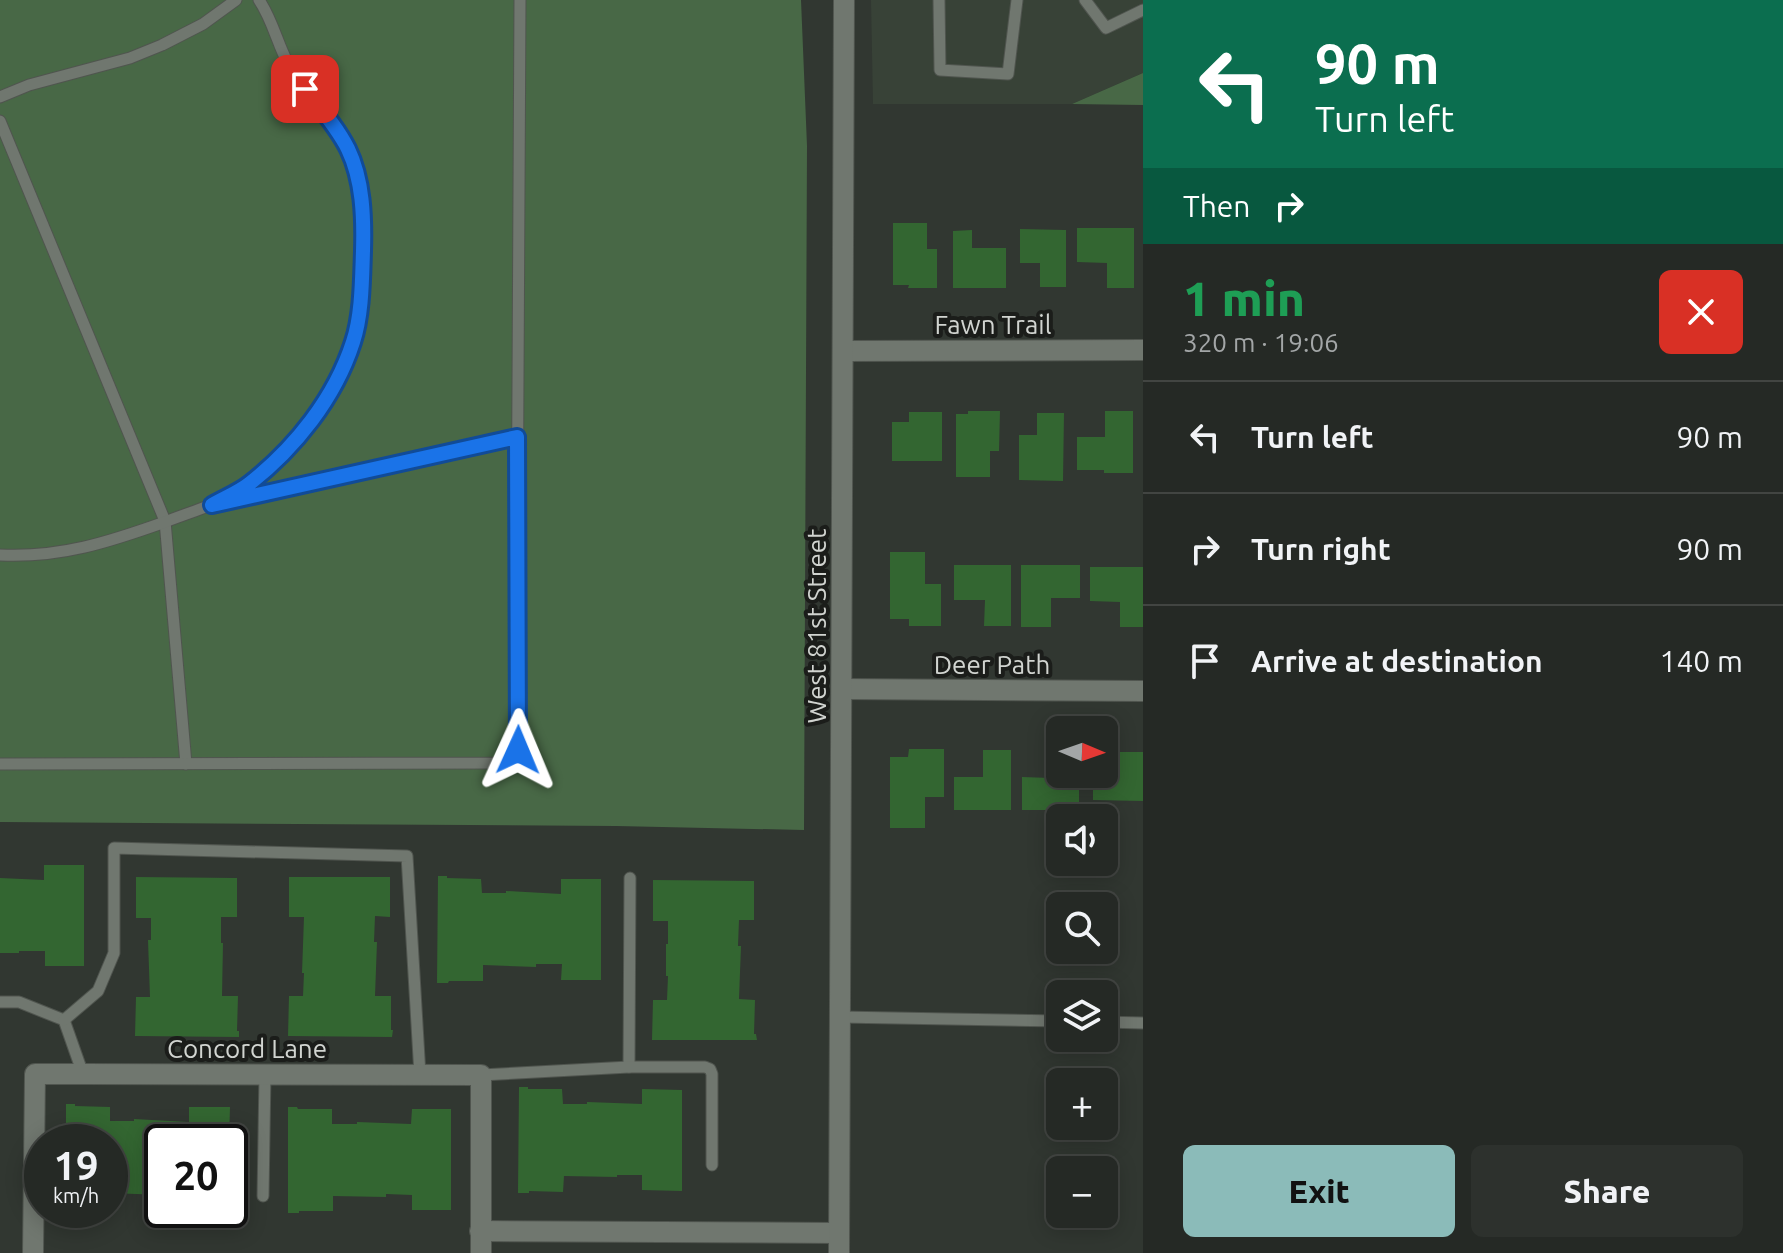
<!DOCTYPE html>
<html lang="en">
<head>
<meta charset="utf-8">
<style>
  :root { --surface:#252925; --page:#2d312d; --text:#f1f3f6; --muted:#a3a6a7; --line:#424542; --accent:#8bbbb9 }
  body { margin:0; font-family:Ubuntu,sans-serif; background:var(--page); color:var(--text); height:100vh; display:flex; flex-direction:column; font-size:30px; white-space:nowrap }
  * { box-sizing:border-box; margin:0 }
  p { font-size:26px; color:var(--muted) }
  .icon { flex:none; width:44px; height:44px; fill:none; stroke:currentColor; stroke-width:2; stroke-linecap:round; stroke-linejoin:round }
  .map { position:relative; flex:1; overflow:hidden }
  .drawer { display:flex; flex-direction:column; background:var(--surface); width:640px }
  .drawer>* { flex:none }
  .top-card { background:#0b6e4f; color:#fff; overflow:hidden }
  .needle { width:52px; rotate:92deg }
  .fabs { position:absolute; left:1046px; top:716px; display:grid; gap:16px }
  .fabs a { display:grid; place-items:center; width:72px; height:72px; border-radius:12px; background:var(--surface); box-shadow:0 4px 20px #0003,0 0 0 2px var(--line); font-size:40px }
  .speed { position:absolute; left:24px; top:1124px; display:flex; gap:16px; font-size:40px; font-weight:700; text-align:center }
  .speed>* { display:grid; place-content:center; width:104px; height:104px; border-radius:50%; background:var(--surface); box-shadow:0 4px 20px #0003,0 0 0 2px var(--line); line-height:1 }
  .speed small { font-size:20px; font-weight:400 }
  .speed .limit { border:4px solid #111; border-radius:12px; background:#fff; color:#111 }
  .pin { position:absolute; display:grid; place-items:center; width:68px; height:68px; color:#fff; margin:-34px; border-radius:16px; box-shadow:0 4px 12px #0006 }
  .me { position:absolute; width:88px; margin:-44px; rotate:1deg; stroke-linejoin:round; filter:drop-shadow(0 0 6px #0008) }
  .turn { display:flex; align-items:center; gap:28px; height:168px; padding:0 40px; font-size:36px }
  .turn .icon { width:104px; height:104px; stroke-width:2.5 }
  .turn b { display:block; font-size:56px; line-height:68px }
  .then { display:flex; align-items:center; height:76px; padding:0 40px; background:#0003; gap:16px; font-size:30px }
  .round { display:grid; place-items:center; flex:none; width:84px; height:84px; border-radius:12px; background:var(--page) }
  .headline { display:flex; align-items:center; justify-content:space-between; height:136px; padding:0 40px }
  h1 { font-size:48px; font-weight:800; line-height:60px; color:#1e9e55 }
  .action { display:flex; gap:16px; margin-top:auto; padding:16px 40px }
  .action a { flex:1; height:92px; border-radius:12px; background:var(--accent); color:#111; font-size:32px; font-weight:800; line-height:92px; text-align:center }
  .action a+a { background:var(--page); color:var(--text) }
  ul { padding:0; list-style:none }
  li { display:flex; align-items:center; gap:24px; height:112px; padding:0 40px; border-top:2px solid var(--line) }
  li div { flex:1 }
  li b { display:block; font-size:30px }
  li em { font-style:normal }
  main { display:flex; flex:1; min-height:0 }
  .map>svg:first-child { display:block }
  .built { fill:#384237 }
  .green { fill:#486846 }
  .building { fill:#336631 }
  .lines { fill:none; stroke-linecap:round; stroke-linejoin:round }
  .service-casing { stroke:#50554f; stroke-width:13 }
  .minor-casing { stroke:#50554f; stroke-width:22 }
  .service { stroke:#70776f; stroke-width:11 }
  .minor { stroke:#70776f; stroke-width:20 }
  .route-casing { stroke:#114b97; stroke-width:20 }
  .route { stroke:#1a73e8; stroke-width:14 }
  .labels { text-anchor:middle; dominant-baseline:central; stroke-width:8; stroke-linejoin:round; paint-order:stroke }
  .street-label { font-size:26px; fill:#d1d4d0; stroke:#1b1d1a }
</style>
</head>
<body>
<main>
<div class="map">
<svg width="1143" height="1253" viewBox="0 0 1143 1253">
  <rect width="100%" height="100%" fill="#313731"/>
  <path class="built" d="M 871,0 L 1143,0 L 1143,73 L 1072,104 L 873,104 Z"/>
  <g class="green">
    <path d="M 0,0 L 801,0 L 807,146 L 804,830 L 616,826 L 0,822 Z"/>
    <path d="M 1143,73 L 1143,105 L 1072,104 Z"/>
  </g>
  <g class="building">
    <path d="M 893,223 L 927,223 L 927,249 L 937,249 L 937,288 L 908,288 L 909,285 L 893,285 Z"/>
    <path d="M 1077,228 L 1134,228 L 1134,288 L 1107,288 L 1107,263 L 1077,262 Z"/>
    <path d="M 1020,229 L 1066,230 L 1066,287 L 1040,287 L 1040,263 L 1020,263 Z"/>
    <path d="M 972,230 L 972,248 L 1006,248 L 1006,288 L 953,288 L 953,231 Z"/>
    <path d="M 968,411 L 1000,411 L 999,451 L 990,451 L 990,477 L 956,477 L 956,414 L 968,414 Z"/>
    <path d="M 1105,411 L 1133,411 L 1133,473 L 1104,473 L 1104,470 L 1077,470 L 1077,437 L 1105,437 Z"/>
    <path d="M 909,412 L 942,412 L 942,461 L 892,461 L 892,422 L 909,422 Z"/>
    <path d="M 1037,413 L 1064,413 L 1063,481 L 1019,480 L 1019,435 L 1037,435 Z"/>
    <path d="M 890,552 L 925,552 L 925,584 L 941,584 L 941,626 L 909,626 L 909,619 L 890,619 Z"/>
    <path d="M 954,565 L 1011,565 L 1011,626 L 984,626 L 985,600 L 954,600 Z"/>
    <path d="M 1021,565 L 1080,565 L 1080,598 L 1051,598 L 1051,627 L 1021,627 Z"/>
    <path d="M 1090,567 L 1143,567 L 1143,627 L 1120,627 L 1120,602 L 1090,601 Z"/>
    <path d="M 909,749 L 944,749 L 944,797 L 925,797 L 925,828 L 890,828 L 890,757 L 908,757 Z"/>
    <path d="M 983,750 L 1011,750 L 1011,810 L 954,810 L 954,777 L 983,777 Z"/>
    <path d="M 1051,750 L 1060,750 L 1060,774 L 1079,774 L 1079,810 L 1022,810 L 1022,777 L 1051,778 Z"/>
    <path d="M 1110,752 L 1143,752 L 1143,801 L 1093,800 L 1093,774 L 1104,774 L 1104,761 L 1110,761 Z"/>
    <path d="M 44,865 L 84,865 L 84,966 L 45,966 L 45,951 L 19,951 L 19,953 L 0,953 L 0,878 L 44,880 Z"/>
    <path d="M 438,876 L 447,876 L 447,878 L 481,879 L 482,893 L 506,893 L 506,891 L 561,894 L 561,879 L 601,879 L 601,980 L 561,980 L 562,964 L 536,964 L 536,967 L 483,965 L 483,981 L 449,981 L 448,983 L 437,983 Z"/>
    <path d="M 136,877 L 237,878 L 237,917 L 221,917 L 221,943 L 223,943 L 222,996 L 238,996 L 237,1031 L 239,1031 L 239,1037 L 135,1036 L 136,997 L 150,997 L 148,940 L 151,940 L 151,918 L 136,918 Z"/>
    <path d="M 289,877 L 390,877 L 390,917 L 375,916 L 374,942 L 377,942 L 375,996 L 391,996 L 391,1030 L 393,1030 L 392,1037 L 288,1036 L 289,996 L 303,996 L 304,973 L 302,973 L 304,917 L 289,917 Z"/>
    <path d="M 653,880 L 754,881 L 754,920 L 739,920 L 738,946 L 741,946 L 739,999 L 755,1000 L 754,1034 L 756,1034 L 757,1040 L 652,1040 L 653,1000 L 667,1000 L 668,976 L 666,976 L 666,944 L 668,944 L 668,921 L 653,921 Z"/>
    <path d="M 519,1087 L 528,1087 L 528,1089 L 562,1089 L 563,1104 L 587,1104 L 587,1102 L 642,1104 L 642,1089 L 682,1090 L 682,1191 L 642,1190 L 642,1175 L 617,1175 L 617,1177 L 564,1176 L 563,1192 L 529,1191 L 529,1193 L 518,1193 Z"/>
    <path d="M 66,1104 L 75,1104 L 75,1106 L 110,1107 L 110,1121 L 134,1121 L 134,1119 L 189,1122 L 189,1107 L 230,1107 L 229,1142 L 162,1142 L 162,1195 L 110,1193 L 110,1142 L 66,1142 Z"/>
    <path d="M 288,1107 L 297,1107 L 298,1109 L 332,1109 L 332,1124 L 357,1124 L 357,1122 L 411,1124 L 412,1109 L 451,1109 L 451,1210 L 412,1210 L 412,1195 L 386,1194 L 386,1197 L 333,1196 L 333,1211 L 299,1211 L 299,1213 L 288,1213 Z"/>
  </g>
  <g class="lines">
    <defs>
      <g id="service">
        <path d="M 939,0 L 940,70 L 1008,74 L 1017,0"/>
        <path d="M 1085,0 L 1106,28 L 1143,10"/>
        <path d="M 0,97 L 29,85 L 130,58 L 162,45 L 203,24 L 236,0"/>
        <path d="M 0,121 L 165,521 L 186,764"/>
        <path d="M 225,502 L 517,437"/>
        <path d="M 0,555 C 60,558 109,542 165,522 C 193,511 223,503 248,485 C 291,454 339,393 354,341 C 361,316 362,288 363,263 C 364,234 365,201 357,173 C 345,132 313,106 292,71 C 278,48 274,22 259,0"/>
        <path d="M 0,764 L 498,763 C 511,761 518,756 519,742 L 517,571 L 520,0"/>
        <path d="M 0,1002 L 19,1002 L 64,1020 L 83,1074"/>
        <path d="M 840,1017 L 1060,1021"/>
        <path d="M 64,1020 L 98,991 L 114,953 L 114,848 L 407,856 L 420,1075"/>
        <path d="M 1104,1022 L 1143,1023"/>
        <path d="M 629,1067 L 630,878"/>
        <path d="M 481,1075 L 629,1067 L 705,1067 L 710,1069 L 712,1074 L 712,1165"/>
        <path d="M 263,1196 L 265,1074"/>
      </g>
      <g id="minor">
        <path d="M 843,351 L 1143,350"/>
        <path d="M 842,689 L 1143,691"/>
        <path d="M 480,1231 L 839,1233"/>
        <path d="M 33,1253 L 35,1074 L 83,1074 L 481,1075 L 481,1253"/>
        <path d="M 839,1253 L 844,0"/>
      </g>
    </defs>
    <use href="#service" class="service-casing"/>
    <use href="#minor" class="minor-casing"/>
    <use href="#service" class="service"/>
    <use href="#minor" class="minor"/>
  </g>
  <g class="lines">
    <defs>
      <path id="route" d="M 305,89 C 320,108 337,127 348,149 C 363,180 364,218 363,251 C 362,280 362,315 353,342 C 335,398 295,448 249,484 C 239,492 224,498 212,505 L 517,437 L 518,750"/>
    </defs>
    <use href="#route" class="route-casing"/>
    <use href="#route" class="route"/>
  </g>
  <g class="labels">
    <g class="street-label">
      <text x="993" y="324">Fawn Trail</text>
      <text transform="translate(816 626) rotate(-90)">West 81st Street</text>
      <text x="992" y="664">Deer Path</text>
      <text x="247" y="1048">Concord Lane</text>
    </g>
  </g>
</svg>
<div class="fabs">
<a><svg class="needle" viewBox="-14 -14 28 28"><path d="M0-13l5 13h-10z" fill="#e53935"/><path d="M0 13l5-13h-10z" fill="#a3a6a7"/></svg></a>
<a><svg class="icon" aria-label="sound" viewBox="0 0 24 24"><path d="M4 9h4l5-4v14l-5-4H4zM17 9q2 3 0 6"/></svg></a>
<a><svg class="icon" aria-label="search" viewBox="0 0 24 24"><circle cx="10" cy="10" r="6"/><path d="M15 15l6 6"/></svg></a>
<a><svg class="icon" aria-label="layers" viewBox="0 0 24 24"><path d="M12 4l9 5-9 5-9-5zM3 14l9 5 9-5"/></svg></a>
<a>+</a>
<a>−</a>
</div>
<div class="speed"><div>19<small>km/h</small></div><div class="limit">20</div></div>
<div class="pin" style="left:305px;top:89px;background:#d93025"><svg class="icon" aria-label="arrive" viewBox="0 0 24 24"><path d="M6 21V4h12l-3 4 3 4H6"/></svg></div>
<svg class="me" style="left:518px;top:750px" viewBox="-20 -20 40 40"><path d="M0-17L14 15 0 8-14 15z" fill="#1a73e8" stroke="#fff" stroke-width="4"/></svg>
</div>
<section class="drawer">
<div class="top-card">
<div class="turn"><svg class="icon" aria-label="left" viewBox="0 0 24 24"><path d="M17 20v-9H6M10 6l-5 5 5 5"/></svg><div><b>90 m</b>Turn left</div></div>
<div class="then">Then<svg class="icon" aria-label="right" viewBox="0 0 24 24"><path d="M7 20v-9h11M14 6l5 5-5 5"/></svg></div>
</div>
<div class="headline"><div><h1>1 min</h1><p>320 m · 19:06</p></div><a class="round" style="background:#d93025;color:#fff"><svg class="icon" aria-label="close" viewBox="0 0 24 24"><path d="M6 6l12 12M18 6L6 18"/></svg></a></div>
<ul>
<li><svg class="icon" aria-label="left" viewBox="0 0 24 24"><path d="M17 20v-9H6M10 6l-5 5 5 5"/></svg><div><b>Turn left</b></div><em>90 m</em></li>
<li><svg class="icon" aria-label="right" viewBox="0 0 24 24"><path d="M7 20v-9h11M14 6l5 5-5 5"/></svg><div><b>Turn right</b></div><em>90 m</em></li>
<li><svg class="icon" aria-label="arrive" viewBox="0 0 24 24"><path d="M6 21V4h12l-3 4 3 4H6"/></svg><div><b>Arrive at destination</b></div><em>140 m</em></li>
</ul>
<div class="action"><a>Exit</a><a>Share</a></div>
</section>
</main>
</body>
</html>
